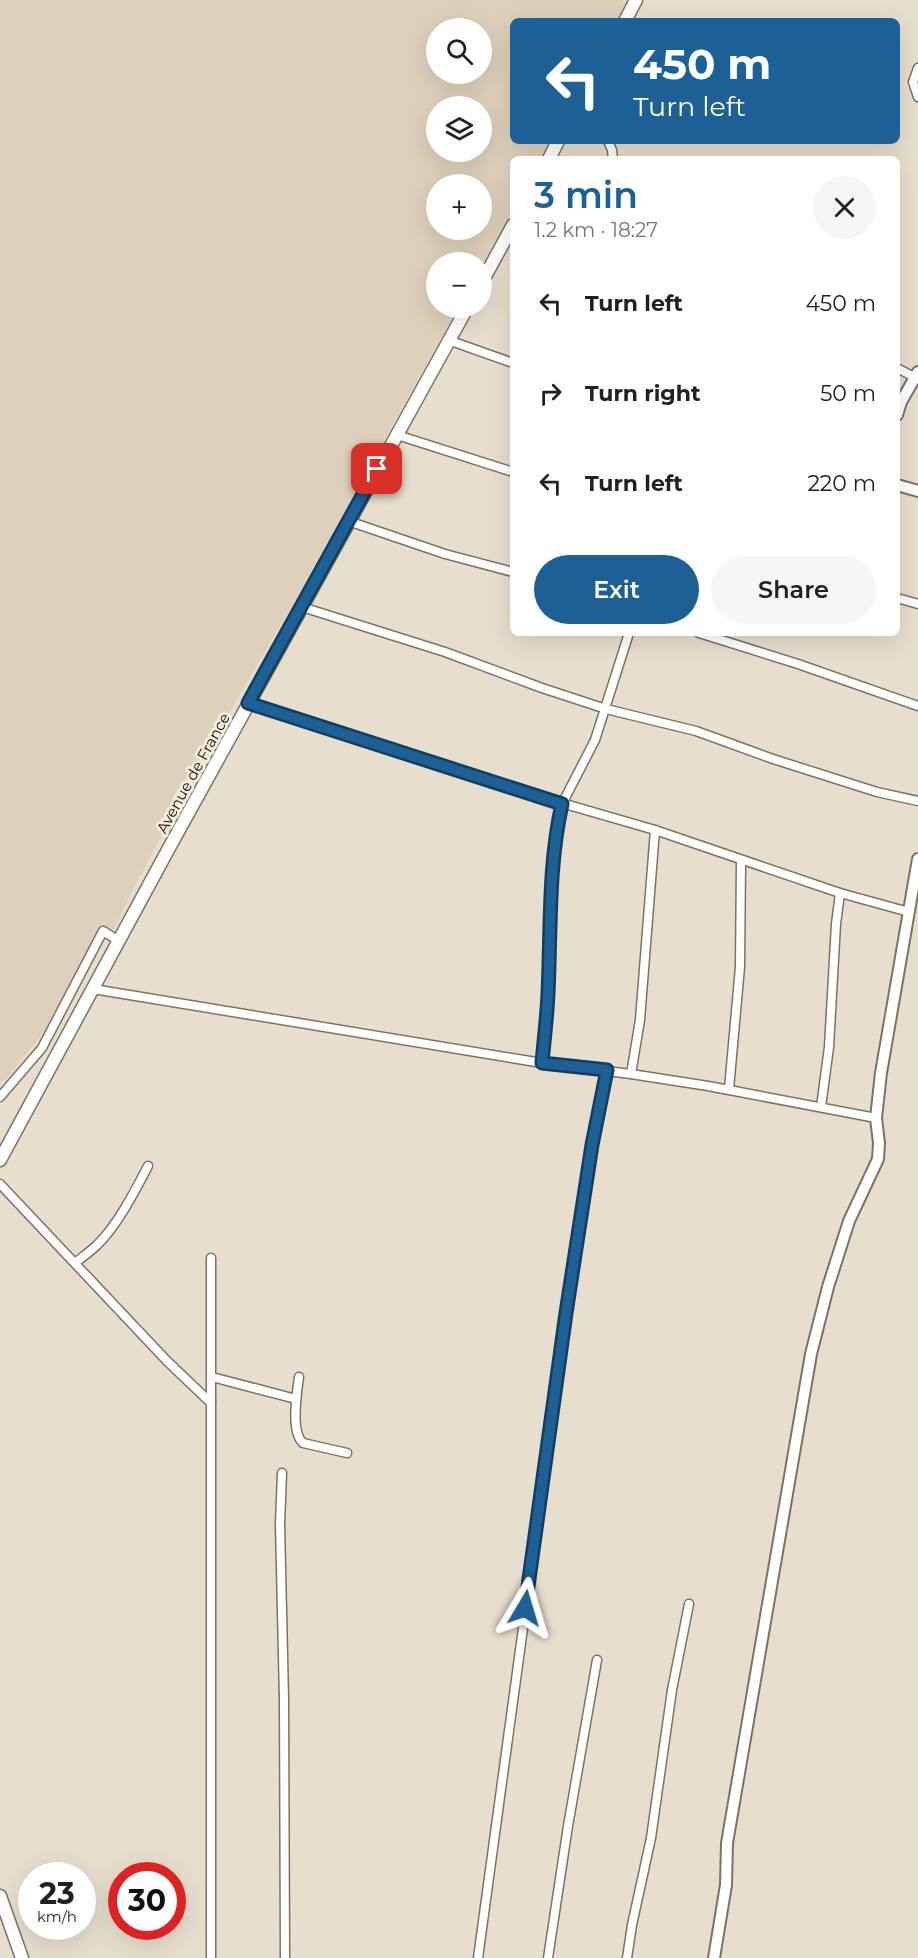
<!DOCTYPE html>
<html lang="en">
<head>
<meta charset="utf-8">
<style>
  :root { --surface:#fff; --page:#f6f6f6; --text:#202124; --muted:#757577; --accent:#1c6095 }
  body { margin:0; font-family:Montserrat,sans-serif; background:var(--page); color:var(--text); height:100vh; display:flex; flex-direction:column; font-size:22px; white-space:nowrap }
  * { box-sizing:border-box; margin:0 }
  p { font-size:20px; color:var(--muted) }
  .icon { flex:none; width:33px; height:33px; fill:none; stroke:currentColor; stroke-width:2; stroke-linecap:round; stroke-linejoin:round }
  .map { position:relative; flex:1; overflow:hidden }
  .sheet { position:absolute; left:510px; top:156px; width:390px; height:480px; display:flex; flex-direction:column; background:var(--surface); border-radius:9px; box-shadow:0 6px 24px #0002 }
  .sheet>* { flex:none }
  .top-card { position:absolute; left:510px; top:18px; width:390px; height:126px; border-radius:9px; box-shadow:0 6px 24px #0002; background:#1c6095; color:#fff; overflow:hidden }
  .fabs { position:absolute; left:426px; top:18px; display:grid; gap:12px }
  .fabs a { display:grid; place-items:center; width:66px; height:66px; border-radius:50%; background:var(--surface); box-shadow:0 6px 24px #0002; font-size:30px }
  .speed { position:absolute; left:18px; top:1862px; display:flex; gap:12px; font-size:30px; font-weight:700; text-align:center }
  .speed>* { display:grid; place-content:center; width:78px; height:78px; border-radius:50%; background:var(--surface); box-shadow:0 6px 24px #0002; line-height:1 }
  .speed small { font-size:15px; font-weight:400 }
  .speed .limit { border:9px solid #d22; background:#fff; color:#111 }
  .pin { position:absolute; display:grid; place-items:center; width:51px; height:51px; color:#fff; margin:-26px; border-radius:12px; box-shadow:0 3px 9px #0006 }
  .me { position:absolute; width:66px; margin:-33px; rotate:7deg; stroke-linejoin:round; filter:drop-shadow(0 0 4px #0008) }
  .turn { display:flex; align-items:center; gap:21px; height:126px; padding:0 24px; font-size:27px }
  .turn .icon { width:78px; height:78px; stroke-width:2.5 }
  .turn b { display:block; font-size:42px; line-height:51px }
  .round { display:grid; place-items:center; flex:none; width:63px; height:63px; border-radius:32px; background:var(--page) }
  .headline { display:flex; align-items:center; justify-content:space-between; height:102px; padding:0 24px }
  h1 { font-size:36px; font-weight:600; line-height:45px; color:var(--accent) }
  .button { display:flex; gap:12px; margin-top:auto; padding:12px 24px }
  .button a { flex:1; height:69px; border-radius:36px; background:var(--accent); color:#fff; font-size:24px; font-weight:600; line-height:69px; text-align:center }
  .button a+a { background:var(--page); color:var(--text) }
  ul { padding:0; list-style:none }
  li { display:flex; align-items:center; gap:18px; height:90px; padding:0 24px }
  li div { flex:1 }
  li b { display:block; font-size:22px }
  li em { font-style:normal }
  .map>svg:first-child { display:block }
  .built { fill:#ded0ba; fill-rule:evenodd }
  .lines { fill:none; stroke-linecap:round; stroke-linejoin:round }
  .minor-casing { stroke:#7c7365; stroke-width:11 }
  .tertiary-casing { stroke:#7c7365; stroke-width:14 }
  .secondary-casing { stroke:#7c7365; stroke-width:15 }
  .minor { stroke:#fff; stroke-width:8 }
  .tertiary { stroke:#fff; stroke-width:10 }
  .secondary { stroke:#fff; stroke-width:12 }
  .route-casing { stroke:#123e61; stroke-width:15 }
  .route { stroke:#1c6095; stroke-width:10 }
  .labels { text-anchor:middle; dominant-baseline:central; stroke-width:6; stroke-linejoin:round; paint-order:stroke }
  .street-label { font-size:15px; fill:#15120c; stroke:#f5ebdb }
</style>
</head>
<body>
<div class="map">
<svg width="918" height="1958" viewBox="0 0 918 1958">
  <rect width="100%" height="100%" fill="#e8dece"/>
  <path class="built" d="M 0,0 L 630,0 L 619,21 L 513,21 L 513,141 L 552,141 L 542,159 L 513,159 L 513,210 L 482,265 L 482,262 L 436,262 L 436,308 L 458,308 L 286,616 L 218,732 L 137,881 L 114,929 L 101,927 L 49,1026 L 5,1080 L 0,1082 ZM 436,28 L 482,28 L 482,74 L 436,74 ZM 436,106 L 482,106 L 482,152 L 436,152 ZM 436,184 L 482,184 L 482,230 L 436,230 Z"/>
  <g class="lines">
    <defs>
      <g id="minor">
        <path d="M 918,68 L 913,82 L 918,97"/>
        <path d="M 608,141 L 612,150 L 613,159"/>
        <path d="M 448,340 L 513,363"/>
        <path d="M 897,368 L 918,379"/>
        <path d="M 397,435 L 513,472"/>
        <path d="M 348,521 L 445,554 L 513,572"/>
        <path d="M 897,598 L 918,604"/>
        <path d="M 302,607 L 445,652 L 542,688 L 606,709 L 696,731 L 773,759 L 877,792 L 918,801"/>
        <path d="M 699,633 L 798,664 L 918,706"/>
        <path d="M 248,703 L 496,784 L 655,830 L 840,893 L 909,912"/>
        <path d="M 93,989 L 542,1063 L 631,1074 L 708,1086 L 876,1118"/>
        <path d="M 542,1063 L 548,995 L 550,922 L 556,831 L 562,804 L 595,740 L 629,633"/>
        <path d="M 631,1074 L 640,1020 L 655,830"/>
        <path d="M 729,1089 L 740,967 L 741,861"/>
        <path d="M 0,1097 L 42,1048 L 103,931 L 119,941"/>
        <path d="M 821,1107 L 829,1047 L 836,924 L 840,893"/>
        <path d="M 0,1184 L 167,1361 L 211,1403 L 211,1958"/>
        <path d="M 75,1263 C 82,1257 90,1252 97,1245 C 117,1226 135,1191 148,1166"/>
        <path d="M 212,1377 L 296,1399"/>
        <path d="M 299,1377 C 297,1392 290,1432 303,1443 L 347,1453"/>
        <path d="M 211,1403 L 211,1258"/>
        <path d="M 282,1473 L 280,1524 L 284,1699 L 285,1958"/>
        <path d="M 478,1958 L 566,1313 L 592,1145 L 607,1070"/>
        <path d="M 548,1958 L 568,1826 L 597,1660"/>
        <path d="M 627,1958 L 632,1925 L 651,1838 L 672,1690 L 689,1604"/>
      </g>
      <g id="tertiary">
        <path d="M 897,415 L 901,402 L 918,372"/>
        <path d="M 897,485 L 918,491"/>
        <path d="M 714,1958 L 726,1885 L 727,1843 L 811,1354 L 828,1287 L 849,1221 L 878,1159 L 879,1143 L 876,1118 L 881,1073 L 918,859"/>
      </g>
      <g id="secondary">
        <path d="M 625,21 L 636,0"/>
        <path d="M 549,159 L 558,141"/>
        <path d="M 482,282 L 513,225"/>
        <path d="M 0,1160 L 169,848 L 467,308"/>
        <path d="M 0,1896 L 22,1958"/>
      </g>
    </defs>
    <use href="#minor" class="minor-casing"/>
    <use href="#tertiary" class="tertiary-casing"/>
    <use href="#secondary" class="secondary-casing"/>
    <use href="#minor" class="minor"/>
    <use href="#tertiary" class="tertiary"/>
    <use href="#secondary" class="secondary"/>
  </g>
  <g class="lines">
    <defs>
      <path id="route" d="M 377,469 L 248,703 L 562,804 C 548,866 551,930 548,993 C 547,1017 544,1040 542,1063 L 607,1070 L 592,1145 L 566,1313 L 525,1608"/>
    </defs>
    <use href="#route" class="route-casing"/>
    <use href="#route" class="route"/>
  </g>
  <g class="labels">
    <g class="street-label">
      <text transform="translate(193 773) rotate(-61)">Avenue de France</text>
    </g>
  </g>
</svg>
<div class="fabs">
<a><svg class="icon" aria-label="search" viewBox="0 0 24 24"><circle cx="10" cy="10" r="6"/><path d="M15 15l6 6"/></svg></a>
<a><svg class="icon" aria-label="layers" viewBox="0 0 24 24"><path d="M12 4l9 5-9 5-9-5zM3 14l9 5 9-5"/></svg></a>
<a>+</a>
<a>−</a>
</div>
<div class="speed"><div>23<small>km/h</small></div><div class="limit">30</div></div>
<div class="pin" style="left:377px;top:469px;background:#d93025"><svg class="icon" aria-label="arrive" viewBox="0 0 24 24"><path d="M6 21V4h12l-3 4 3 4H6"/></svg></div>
<svg class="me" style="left:525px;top:1608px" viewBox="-20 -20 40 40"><path d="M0-17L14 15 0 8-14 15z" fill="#1c6095" stroke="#fff" stroke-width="4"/></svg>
<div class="top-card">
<div class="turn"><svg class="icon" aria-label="left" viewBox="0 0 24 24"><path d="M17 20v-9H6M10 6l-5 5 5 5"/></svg><div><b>450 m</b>Turn left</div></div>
</div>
<section class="sheet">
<div class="headline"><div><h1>3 min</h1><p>1.2 km · 18:27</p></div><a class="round"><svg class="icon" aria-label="close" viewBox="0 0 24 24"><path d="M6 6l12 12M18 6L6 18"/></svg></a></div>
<ul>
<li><svg class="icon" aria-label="left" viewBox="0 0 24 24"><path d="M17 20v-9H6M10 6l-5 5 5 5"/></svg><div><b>Turn left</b></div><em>450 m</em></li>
<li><svg class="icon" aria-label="right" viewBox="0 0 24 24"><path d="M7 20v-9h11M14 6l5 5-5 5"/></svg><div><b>Turn right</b></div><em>50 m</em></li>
<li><svg class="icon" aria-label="left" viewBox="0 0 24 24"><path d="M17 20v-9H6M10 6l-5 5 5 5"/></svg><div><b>Turn left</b></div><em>220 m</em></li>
</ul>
<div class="button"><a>Exit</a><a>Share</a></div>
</section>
</div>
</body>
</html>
